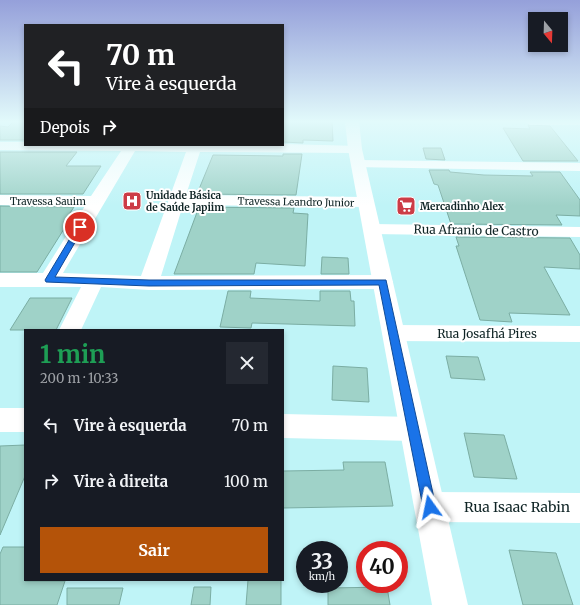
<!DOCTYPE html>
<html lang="pt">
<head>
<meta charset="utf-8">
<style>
  :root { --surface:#171b24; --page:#242831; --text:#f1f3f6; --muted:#9ea1a6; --accent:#b45309 }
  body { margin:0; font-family:Merriweather,serif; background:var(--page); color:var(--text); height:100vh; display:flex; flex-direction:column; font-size:15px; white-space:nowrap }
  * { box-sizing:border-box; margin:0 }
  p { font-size:13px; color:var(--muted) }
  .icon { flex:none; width:22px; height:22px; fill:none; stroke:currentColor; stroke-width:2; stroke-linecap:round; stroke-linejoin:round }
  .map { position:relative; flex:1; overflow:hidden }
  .details { position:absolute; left:24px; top:329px; width:260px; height:252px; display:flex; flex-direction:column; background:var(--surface); border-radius:0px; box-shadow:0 2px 6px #0003 }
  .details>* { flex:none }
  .guide { position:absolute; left:24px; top:24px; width:260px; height:122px; border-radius:0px; box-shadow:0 2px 6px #0003; background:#202124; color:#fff; overflow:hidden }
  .needle { width:26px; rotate:161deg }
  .fabs { position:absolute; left:528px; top:12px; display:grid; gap:8px }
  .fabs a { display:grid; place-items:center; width:40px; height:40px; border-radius:0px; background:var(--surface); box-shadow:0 2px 6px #0003; font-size:20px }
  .speed { position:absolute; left:296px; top:541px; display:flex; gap:8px; font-size:20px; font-weight:700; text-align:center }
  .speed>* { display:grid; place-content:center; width:52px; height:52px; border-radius:50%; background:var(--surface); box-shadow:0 2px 6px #0003; line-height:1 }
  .speed small { font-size:10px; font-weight:400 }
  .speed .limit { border:6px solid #d22; background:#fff; color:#111 }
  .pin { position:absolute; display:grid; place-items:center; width:34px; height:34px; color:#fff; margin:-17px; border:2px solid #fff; border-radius:50%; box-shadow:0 1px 4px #0007 }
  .me { position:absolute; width:44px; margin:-22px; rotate:348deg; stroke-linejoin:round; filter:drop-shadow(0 0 3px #0008) }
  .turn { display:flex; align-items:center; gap:14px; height:84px; padding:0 16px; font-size:18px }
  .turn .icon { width:52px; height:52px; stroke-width:2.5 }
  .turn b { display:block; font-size:28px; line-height:34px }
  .then { display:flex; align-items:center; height:38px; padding:0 16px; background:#0003; gap:8px; font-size:15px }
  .round { display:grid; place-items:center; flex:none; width:42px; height:42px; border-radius:0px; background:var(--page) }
  .summary { display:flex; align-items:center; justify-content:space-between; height:68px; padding:0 16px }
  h1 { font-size:24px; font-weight:700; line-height:30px; color:#1e9e55 }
  .action { display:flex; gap:8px; margin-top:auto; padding:8px 16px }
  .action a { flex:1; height:46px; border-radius:0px; background:var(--accent); color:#fff; font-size:16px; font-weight:700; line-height:46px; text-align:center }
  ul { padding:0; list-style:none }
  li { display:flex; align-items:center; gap:12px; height:56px; padding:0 16px }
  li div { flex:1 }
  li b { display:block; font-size:15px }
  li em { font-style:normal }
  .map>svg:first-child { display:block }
  .building { fill:#9fd2c8; stroke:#7bada3 }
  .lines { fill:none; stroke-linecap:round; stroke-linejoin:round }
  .minor { fill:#fff; fill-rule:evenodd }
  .tertiary { fill:#fff; fill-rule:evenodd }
  .route { fill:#1a73e8; stroke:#114b97 }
  .labels { text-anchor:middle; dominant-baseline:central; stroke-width:4; stroke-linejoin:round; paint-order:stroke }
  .far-poi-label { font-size:10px; font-weight:bold; fill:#0f2425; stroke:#fff; text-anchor:start }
  .far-street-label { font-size:10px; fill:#0f2425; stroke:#fff }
  .street-label { font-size:12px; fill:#0f2425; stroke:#fff }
  .near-street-label { font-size:14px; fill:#0f2425; stroke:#fff }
</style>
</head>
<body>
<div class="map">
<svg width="580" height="605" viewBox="0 0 580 605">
  <rect width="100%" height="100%" fill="#bff4f7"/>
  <g class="building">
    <path d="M 14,121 L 25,121 L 25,140 L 0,140 L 0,126 L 8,127 Z"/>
    <path d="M 283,121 L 332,121 L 333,141 L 303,140 L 303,143 L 283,142 Z"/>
    <path d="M 528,125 L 550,126 L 578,161 L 523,161 L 503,128 L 530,129 Z"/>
    <path d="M 423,148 L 441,148 L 445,160 L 426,159 Z"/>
    <path d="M 0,152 L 77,152 L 66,166 L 101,166 L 83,194 L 0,194 Z"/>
    <path d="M 283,154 L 302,154 L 296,195 L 197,194 L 213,155 L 283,156 Z"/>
    <path d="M 429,170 L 449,170 L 450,172 L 484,175 L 533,176 L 530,172 L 560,172 L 580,200 L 580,216 L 556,215 L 562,225 L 451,224 L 438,185 L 434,184 Z"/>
    <path d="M 0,206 L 74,207 L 70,213 L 74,213 L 37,272 L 0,272 Z"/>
    <path d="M 199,207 L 294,208 L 293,213 L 308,214 L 305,266 L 256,263 L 254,274 L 174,274 Z"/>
    <path d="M 456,237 L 570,238 L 580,255 L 580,269 L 544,267 L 570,315 L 509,313 L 512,322 L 480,320 L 456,246 L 459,246 Z"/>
    <path d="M 322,257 L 348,258 L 349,274 L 321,274 Z"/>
    <path d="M 228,291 L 251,291 L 250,298 L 320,301 L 320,291 L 350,291 L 351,301 L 354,301 L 355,326 L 252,323 L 251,328 L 220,327 Z"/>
    <path d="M 30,298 L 72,298 L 56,330 L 10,330 Z"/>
    <path d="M 446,356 L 478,357 L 485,380 L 451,378 Z"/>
    <path d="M 333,366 L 367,368 L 369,402 L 332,400 Z"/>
    <path d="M 464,433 L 504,435 L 517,479 L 474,477 Z"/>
    <path d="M 25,445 L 25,476 L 0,535 L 0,446 Z"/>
    <path d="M 343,462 L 385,462 L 393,506 L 283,508 L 283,471 L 344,470 Z"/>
    <path d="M 3,547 L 25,547 L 25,581 L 65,581 L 57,605 L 0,605 L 0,554 Z"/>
    <path d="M 509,550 L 556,553 L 573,605 L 523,605 Z"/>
    <path d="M 248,580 L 281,580 L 281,605 L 246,605 Z"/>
    <path d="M 194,587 L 211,587 L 210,605 L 191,605 Z"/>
    <path d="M 387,587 L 390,605 L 328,605 L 328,588 Z"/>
    <path d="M 67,588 L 123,588 L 119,605 L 67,605 Z"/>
  </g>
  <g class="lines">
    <g class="minor">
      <path d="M 524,121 L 580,121 L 580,125 L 530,125 Z"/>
      <path d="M 0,142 L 25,142 L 25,145 L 283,144 L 360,146 L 362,149 L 360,152 L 355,153 L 200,152 L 186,195 L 366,197 L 372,199 L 374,202 L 372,205 L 366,207 L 183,205 L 161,276 L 383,275 L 390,277 L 393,282 L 390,287 L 383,289 L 149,290 L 101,287 L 81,330 L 59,330 L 81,287 L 0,287 L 0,273 L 43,273 L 85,206 L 0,205 L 0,195 L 91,196 L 121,151 L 0,150 ZM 135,151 L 186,152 L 141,276 L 63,273 Z"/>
      <path d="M 359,160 L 580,163 L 580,171 L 354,167 L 352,164 L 354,161 Z"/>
      <path d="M 372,224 L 580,227 L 580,237 L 372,234 L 366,233 L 363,229 L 366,225 Z"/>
      <path d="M 393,325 L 580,326 L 580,342 L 393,341 L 385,339 L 382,333 L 385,327 Z"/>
      <rect x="0" y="408" width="25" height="24"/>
      <path d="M 283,414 L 413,417 L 423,420 L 426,429 L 423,438 L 413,441 L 283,438 Z"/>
      <path d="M 430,492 L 580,493 L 580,523 L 430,522 L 419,518 L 415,507 L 419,496 Z"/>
    </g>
    <path class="tertiary" d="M 345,121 L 359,121 L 362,149 L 468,605 L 432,605 L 348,149 Z"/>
  </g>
  <linearGradient id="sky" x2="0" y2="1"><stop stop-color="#95a0da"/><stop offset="0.59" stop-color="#e2fafb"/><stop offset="1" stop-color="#e2fafb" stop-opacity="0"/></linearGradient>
  <rect width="580" height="206" fill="url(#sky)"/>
  <path class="route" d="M 78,225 L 84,227 L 55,277 L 149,280 L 386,280 L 436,507 L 434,511 L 430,513 L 425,511 L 423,507 L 379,285 L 149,286 L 46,282 L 45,280 Z"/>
  <defs>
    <symbol id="hospital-square" viewBox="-11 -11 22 22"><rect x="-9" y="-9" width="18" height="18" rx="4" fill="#cc3c46" stroke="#fff"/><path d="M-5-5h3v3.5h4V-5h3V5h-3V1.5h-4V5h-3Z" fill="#fff"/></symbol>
    <symbol id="supermarket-square" viewBox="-11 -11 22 22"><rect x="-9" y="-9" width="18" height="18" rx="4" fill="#cc3c46" stroke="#fff"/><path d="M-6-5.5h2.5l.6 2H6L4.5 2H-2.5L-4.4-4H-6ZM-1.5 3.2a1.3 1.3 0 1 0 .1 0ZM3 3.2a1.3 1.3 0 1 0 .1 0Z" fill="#fff"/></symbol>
  </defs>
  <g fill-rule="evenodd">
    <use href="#hospital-square" x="121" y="190" width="22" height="22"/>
    <use href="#supermarket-square" x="395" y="195" width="22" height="22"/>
  </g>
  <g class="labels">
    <g class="far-poi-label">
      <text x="146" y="195">Unidade Básica<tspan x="146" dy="12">de Saúde Japiim</tspan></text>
      <text x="420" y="206">Mercadinho Alex</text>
    </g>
    <g class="far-street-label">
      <text x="48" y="201">Travessa Sauim</text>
      <text transform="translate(296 202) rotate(1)">Travessa Leandro Junior</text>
    </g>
    <g class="street-label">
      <text transform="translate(476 230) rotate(1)">Rua Afranio de Castro</text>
      <text x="487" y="333">Rua Josafhá Pires</text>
    </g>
    <g class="near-street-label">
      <text x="517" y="507">Rua Isaac Rabin</text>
    </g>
  </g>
</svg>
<div class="fabs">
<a><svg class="needle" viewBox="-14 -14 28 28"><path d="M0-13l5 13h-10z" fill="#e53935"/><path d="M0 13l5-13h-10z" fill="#9ea1a6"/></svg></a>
</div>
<div class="speed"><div>33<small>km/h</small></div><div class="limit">40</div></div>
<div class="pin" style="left:80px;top:227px;background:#d93025"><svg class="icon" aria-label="arrive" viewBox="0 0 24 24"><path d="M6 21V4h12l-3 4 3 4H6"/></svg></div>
<svg class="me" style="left:430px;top:507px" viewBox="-20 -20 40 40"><path d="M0-17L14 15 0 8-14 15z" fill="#1a73e8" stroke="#fff" stroke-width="4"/></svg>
<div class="guide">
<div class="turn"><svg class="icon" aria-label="left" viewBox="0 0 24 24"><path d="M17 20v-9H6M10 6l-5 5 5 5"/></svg><div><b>70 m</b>Vire à esquerda</div></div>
<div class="then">Depois<svg class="icon" aria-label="right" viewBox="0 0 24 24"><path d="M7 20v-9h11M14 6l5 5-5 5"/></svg></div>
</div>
<section class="details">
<div class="summary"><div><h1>1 min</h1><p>200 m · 10:33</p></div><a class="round"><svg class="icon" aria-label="close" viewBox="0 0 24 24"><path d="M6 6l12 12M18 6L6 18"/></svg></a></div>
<ul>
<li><svg class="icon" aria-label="left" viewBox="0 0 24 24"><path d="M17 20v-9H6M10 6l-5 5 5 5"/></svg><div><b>Vire à esquerda</b></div><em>70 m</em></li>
<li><svg class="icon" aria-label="right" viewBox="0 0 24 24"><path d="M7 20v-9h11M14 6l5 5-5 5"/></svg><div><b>Vire à direita</b></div><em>100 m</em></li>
</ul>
<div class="action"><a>Sair</a></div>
</section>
</div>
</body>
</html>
